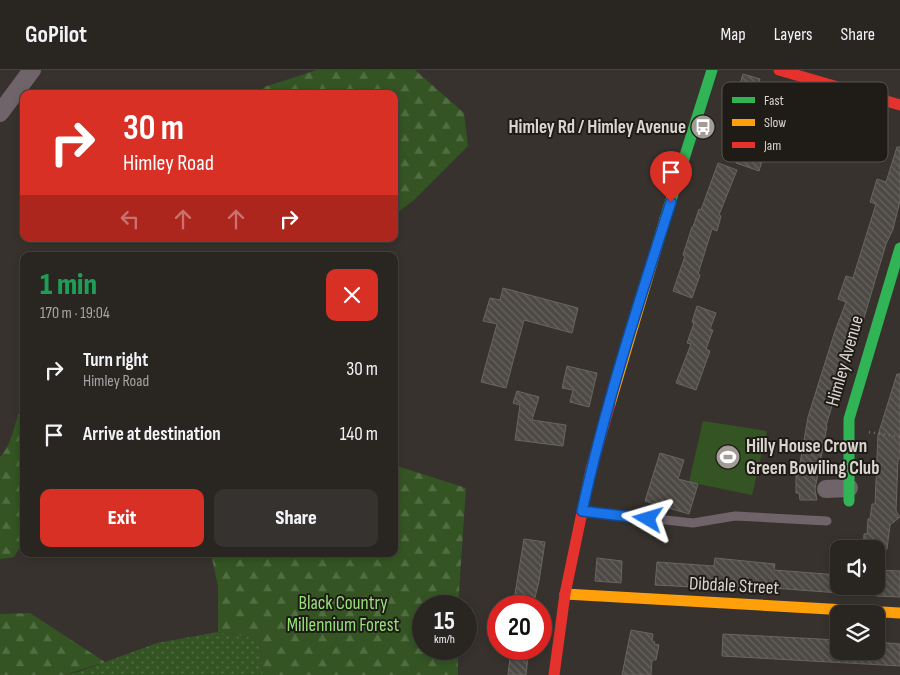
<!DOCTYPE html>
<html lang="en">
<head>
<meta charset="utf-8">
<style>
  :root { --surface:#292622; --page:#35322f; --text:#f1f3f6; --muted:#a5a5a5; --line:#454340; --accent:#d93025 }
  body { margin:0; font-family:"Sofia Sans Condensed",sans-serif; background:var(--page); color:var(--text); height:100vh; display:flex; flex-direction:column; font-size:19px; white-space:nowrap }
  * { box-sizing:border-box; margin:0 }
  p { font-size:16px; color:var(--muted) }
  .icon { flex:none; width:28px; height:28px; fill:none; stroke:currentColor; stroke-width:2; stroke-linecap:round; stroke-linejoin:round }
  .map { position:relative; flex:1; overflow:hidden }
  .side { position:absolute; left:20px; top:182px; width:378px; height:305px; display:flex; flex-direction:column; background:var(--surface); border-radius:10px; box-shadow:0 2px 8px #0003,0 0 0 1px var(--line) }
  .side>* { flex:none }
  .guide { position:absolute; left:20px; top:20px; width:378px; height:152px; border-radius:10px; box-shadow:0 2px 8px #0003,0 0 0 1px var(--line); background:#d93025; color:#fff; overflow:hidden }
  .controls { position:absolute; left:830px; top:470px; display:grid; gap:10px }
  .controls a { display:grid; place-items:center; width:55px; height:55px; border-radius:10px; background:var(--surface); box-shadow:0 2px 8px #0003,0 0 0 1px var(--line); font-size:25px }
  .speed { position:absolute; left:412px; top:525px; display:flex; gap:10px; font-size:25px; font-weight:700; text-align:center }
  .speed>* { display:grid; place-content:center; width:65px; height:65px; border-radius:50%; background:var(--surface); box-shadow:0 2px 8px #0003,0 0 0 1px var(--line); line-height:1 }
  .speed small { font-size:12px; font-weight:400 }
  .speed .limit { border:8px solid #d22; background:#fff; color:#111 }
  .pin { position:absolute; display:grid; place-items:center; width:42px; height:42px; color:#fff; margin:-51px -21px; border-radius:50% 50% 50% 0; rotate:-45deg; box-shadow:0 0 5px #0007 }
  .pin .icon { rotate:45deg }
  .me { position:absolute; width:55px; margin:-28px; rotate:277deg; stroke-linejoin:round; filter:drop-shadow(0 0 4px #0008) }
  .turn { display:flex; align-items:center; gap:18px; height:105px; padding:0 20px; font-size:22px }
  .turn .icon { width:65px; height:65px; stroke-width:2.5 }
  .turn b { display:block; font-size:35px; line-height:42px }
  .lanes { display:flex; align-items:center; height:48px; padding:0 20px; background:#0003; justify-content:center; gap:25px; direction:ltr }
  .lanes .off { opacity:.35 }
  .round { display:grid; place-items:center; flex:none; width:52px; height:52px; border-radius:10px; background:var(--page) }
  .overview { display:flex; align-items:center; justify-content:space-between; height:85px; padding:0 20px }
  h1 { font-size:30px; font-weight:800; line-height:38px; color:#1e9e55 }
  .cta { display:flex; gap:10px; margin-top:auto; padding:10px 20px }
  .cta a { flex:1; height:58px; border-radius:10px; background:var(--accent); color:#fff; font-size:20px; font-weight:800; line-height:58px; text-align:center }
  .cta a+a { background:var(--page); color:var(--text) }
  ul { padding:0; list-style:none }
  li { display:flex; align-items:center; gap:15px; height:65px; padding:0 20px }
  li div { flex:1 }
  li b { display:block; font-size:19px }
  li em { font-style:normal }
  header { display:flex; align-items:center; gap:30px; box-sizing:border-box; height:70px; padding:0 25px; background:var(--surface); border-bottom:1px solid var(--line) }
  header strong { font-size:24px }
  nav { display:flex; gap:28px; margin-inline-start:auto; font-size:18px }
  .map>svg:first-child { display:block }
  .green { fill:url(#green-dots) }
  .forest { fill:url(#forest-firs) }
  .pitch { fill:#345523 }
  .building { fill:url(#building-back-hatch); stroke:#696560 }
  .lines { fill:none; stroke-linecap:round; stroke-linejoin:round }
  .path { stroke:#766e70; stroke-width:2.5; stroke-dasharray:1 4; stroke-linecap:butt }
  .lane { stroke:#6f646a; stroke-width:9 }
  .street { stroke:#6f646a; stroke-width:18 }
  .fast { stroke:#30b455; stroke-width:11 }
  .slow { stroke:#ff9f0a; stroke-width:11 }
  .jam { stroke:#e5322d; stroke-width:11 }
  .route-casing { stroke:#114b97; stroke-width:12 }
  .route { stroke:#1a73e8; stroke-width:9 }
  .labels { text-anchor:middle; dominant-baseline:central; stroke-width:4; stroke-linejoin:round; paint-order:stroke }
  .poi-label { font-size:19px; font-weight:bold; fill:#dad5ce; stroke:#1f1b17; text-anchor:end }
  .street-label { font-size:19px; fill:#dad5ce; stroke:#1f1b17 }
  .park-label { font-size:19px; fill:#95e177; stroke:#1f1b17 }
  .key { fill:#1f1b17; stroke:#57534e; stroke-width:1 }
  .key-label { font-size:14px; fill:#dad5ce }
</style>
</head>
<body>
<header>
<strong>GoPilot</strong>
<nav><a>Map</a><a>Layers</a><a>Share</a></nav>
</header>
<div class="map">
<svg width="900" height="605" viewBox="0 0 900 605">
  <defs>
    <pattern id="green-dots" width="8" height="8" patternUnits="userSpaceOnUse" patternTransform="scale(1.25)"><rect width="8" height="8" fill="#345523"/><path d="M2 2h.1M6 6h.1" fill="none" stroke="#516d42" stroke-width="1.8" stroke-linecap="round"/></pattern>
    <pattern id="forest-firs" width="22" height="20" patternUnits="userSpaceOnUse" patternTransform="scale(1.25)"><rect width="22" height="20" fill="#345523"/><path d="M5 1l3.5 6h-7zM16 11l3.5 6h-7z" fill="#516d42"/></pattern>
    <pattern id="building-back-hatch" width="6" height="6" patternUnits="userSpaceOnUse" patternTransform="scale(1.25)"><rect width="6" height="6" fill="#4d4945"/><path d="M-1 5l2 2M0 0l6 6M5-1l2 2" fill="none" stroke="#66625f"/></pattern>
  </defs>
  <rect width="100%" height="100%" fill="#37322d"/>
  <path class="green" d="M 218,562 L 260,569 L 263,605 L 65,605 L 78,602 L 157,573 Z"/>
  <g class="forest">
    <path d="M 317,0 L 415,0 L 464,43 L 468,76 L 414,130 L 394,145 L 394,24 L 258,24 L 264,17 Z"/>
    <path d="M 24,334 L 24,470 L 14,487 L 0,489 L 0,387 C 14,373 13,350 24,334 Z"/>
    <path d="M 394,395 L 466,418 L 458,536 L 424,536 L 424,579 L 458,579 L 458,605 L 263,605 L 260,569 L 218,562 L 218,516 L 211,484 L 394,484 Z"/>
    <path d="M 30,543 L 105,592 L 65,605 L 0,605 L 0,544 Z"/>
  </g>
  <path class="pitch" d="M 703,351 L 767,361 L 752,425 L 689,412 Z"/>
  <g class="building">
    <path d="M 743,4 L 760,9 L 749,44 L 732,39 Z"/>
    <path d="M 750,49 L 772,56 L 759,101 L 736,93 Z"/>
    <path d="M 897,77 L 900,77 L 900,131 L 893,159 L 886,174 L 855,278 L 850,276 L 826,356 L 827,356 L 815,419 L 817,430 L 800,430 L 799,423 L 796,423 L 796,405 L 798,405 L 808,347 L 835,261 L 846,232 L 838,229 L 846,206 L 853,208 L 876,134 L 870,132 L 877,109 L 886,112 Z"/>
    <path d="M 718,93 L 737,100 L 719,145 L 721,146 L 717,161 L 712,159 L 698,204 L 700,205 L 692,228 L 673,221 L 685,186 L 683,185 L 692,157 L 693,157 L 699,139 L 701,140 Z"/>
    <path d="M 503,218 L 578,238 L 572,263 L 524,250 L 506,318 L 481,312 L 497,254 L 483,251 L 490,228 L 500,230 Z"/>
    <path d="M 697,236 L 716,243 L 710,259 L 713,260 L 706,279 L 710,281 L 696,320 L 676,313 L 691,274 L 687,273 L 694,253 L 692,252 Z"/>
    <path d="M 567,296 L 597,303 L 589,337 L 570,332 L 573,320 L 562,318 Z"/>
    <path d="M 897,304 L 900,304 L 900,389 L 898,389 L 896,441 L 900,447 L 890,455 L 887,479 L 863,479 L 864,464 L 867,464 L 868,449 L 870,449 L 872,434 L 875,434 L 878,365 Z"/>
    <path d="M 517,321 L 539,327 L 532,350 L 566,355 L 563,376 L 515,370 L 520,335 L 513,333 Z"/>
    <path d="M 660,383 L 684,390 L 678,409 L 698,414 L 689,444 L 645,431 Z"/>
    <path d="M 524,469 L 545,472 L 539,511 L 533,536 L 513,536 Z"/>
    <path d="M 597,488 L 622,491 L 621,513 L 595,511 Z"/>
    <path d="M 715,488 L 775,494 L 774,500 L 839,505 L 839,523 L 773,518 L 772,521 L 655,515 L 657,492 L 714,496 Z"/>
    <path d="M 876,500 L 900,501 L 900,527 L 876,526 Z"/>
    <path d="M 631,560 L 653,564 L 652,571 L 655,572 L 654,574 L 659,575 L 656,590 L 652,590 L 651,605 L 622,605 Z"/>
    <path d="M 723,564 L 839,570 L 839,581 L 876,581 L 877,572 L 900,574 L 900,596 L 722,586 Z"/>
    <path d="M 511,579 L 529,579 L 526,605 L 508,605 Z"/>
  </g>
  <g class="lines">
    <path class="path" d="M 869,362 L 900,367"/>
    <path class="lane" d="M 583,441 L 693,453 L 735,446 L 827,451"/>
    <g class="street">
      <path d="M 0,43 L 32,0"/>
      <path d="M 826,419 L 849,418"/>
    </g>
    <g class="fast">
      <path d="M 665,149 L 712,0"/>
      <path d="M 849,431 L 849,349 L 900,178"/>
    </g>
    <g class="slow">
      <path d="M 610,334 L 665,149"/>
      <path d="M 565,524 L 900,543"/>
    </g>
    <g class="jam">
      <path d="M 779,0 L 900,35"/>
      <path d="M 554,605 L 565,524 L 591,399 L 610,334"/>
    </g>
  </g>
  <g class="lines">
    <defs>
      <path id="route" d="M 648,449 L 582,441 C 605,336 638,234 671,132"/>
    </defs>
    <use href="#route" class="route-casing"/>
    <use href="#route" class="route"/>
  </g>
  <defs>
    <symbol id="bus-disc" viewBox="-11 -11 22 22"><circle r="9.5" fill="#a19c96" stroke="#1f1b17"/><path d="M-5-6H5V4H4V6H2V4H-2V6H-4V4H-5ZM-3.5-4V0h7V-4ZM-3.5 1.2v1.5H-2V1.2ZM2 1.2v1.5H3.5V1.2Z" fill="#fff"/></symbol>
    <symbol id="stadium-disc" viewBox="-11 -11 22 22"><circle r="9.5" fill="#a19c96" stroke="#1f1b17"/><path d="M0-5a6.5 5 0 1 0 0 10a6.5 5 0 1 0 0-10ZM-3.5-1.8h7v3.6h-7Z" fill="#fff"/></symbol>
  </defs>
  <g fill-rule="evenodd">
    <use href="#bus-disc" x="689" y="43" width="28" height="28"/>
    <use href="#stadium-disc" x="714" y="373" width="28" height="28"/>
  </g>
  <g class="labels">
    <g class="poi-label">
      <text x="686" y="57">Himley Rd / Himley Avenue</text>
      <text x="746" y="376" text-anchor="start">Hilly House Crown<tspan x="746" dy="22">Green Bowiling Club</tspan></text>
    </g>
    <g class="street-label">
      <text transform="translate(845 291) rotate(-74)">Himley Avenue</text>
      <text transform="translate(734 516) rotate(3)">Dibdale Street</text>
    </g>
    <g class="park-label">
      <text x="343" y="533">Black Country<tspan x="343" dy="22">Millennium Forest</tspan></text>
    </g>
  </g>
  <rect x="722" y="12" width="166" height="80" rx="8" class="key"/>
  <rect x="732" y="27" width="23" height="6" fill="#30b455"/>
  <rect x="732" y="49" width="23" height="7" fill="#ff9f0a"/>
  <rect x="732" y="72" width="23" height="6" fill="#e5322d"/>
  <g class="key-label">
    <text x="764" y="35">Fast</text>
    <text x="764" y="57">Slow</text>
    <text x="764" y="80">Jam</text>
  </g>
</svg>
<div class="controls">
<a><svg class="icon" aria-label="sound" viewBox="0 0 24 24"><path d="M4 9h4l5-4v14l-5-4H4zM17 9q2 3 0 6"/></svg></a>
<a><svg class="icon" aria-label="layers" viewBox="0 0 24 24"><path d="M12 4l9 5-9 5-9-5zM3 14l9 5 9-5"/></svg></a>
</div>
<div class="speed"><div>15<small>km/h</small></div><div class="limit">20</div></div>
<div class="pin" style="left:671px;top:132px;background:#d93025"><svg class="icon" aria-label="arrive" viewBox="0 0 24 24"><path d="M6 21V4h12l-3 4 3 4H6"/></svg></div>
<svg class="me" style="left:648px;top:449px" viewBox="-20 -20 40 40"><path d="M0-17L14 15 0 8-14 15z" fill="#1a73e8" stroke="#fff" stroke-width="4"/></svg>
<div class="guide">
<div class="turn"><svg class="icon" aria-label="right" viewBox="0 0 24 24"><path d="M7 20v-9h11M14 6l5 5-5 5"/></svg><div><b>30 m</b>Himley Road</div></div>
<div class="lanes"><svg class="icon off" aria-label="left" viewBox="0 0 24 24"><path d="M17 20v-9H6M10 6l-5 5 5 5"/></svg><svg class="icon off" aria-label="ahead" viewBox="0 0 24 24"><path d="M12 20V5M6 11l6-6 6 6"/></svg><svg class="icon off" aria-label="ahead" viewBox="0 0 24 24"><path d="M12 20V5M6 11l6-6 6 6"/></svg><svg class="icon" aria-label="right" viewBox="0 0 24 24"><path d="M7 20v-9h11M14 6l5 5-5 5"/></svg></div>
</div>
<section class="side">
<div class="overview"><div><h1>1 min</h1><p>170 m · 19:04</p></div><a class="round" style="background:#d93025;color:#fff"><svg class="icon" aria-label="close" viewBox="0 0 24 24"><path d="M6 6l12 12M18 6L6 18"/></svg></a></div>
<ul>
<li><svg class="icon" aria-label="right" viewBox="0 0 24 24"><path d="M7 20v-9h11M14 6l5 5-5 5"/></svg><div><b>Turn right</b><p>Himley Road</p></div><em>30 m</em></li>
<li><svg class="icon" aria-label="arrive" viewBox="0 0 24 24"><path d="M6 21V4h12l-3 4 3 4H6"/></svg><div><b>Arrive at destination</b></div><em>140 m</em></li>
</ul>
<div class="cta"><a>Exit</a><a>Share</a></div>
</section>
</div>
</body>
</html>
